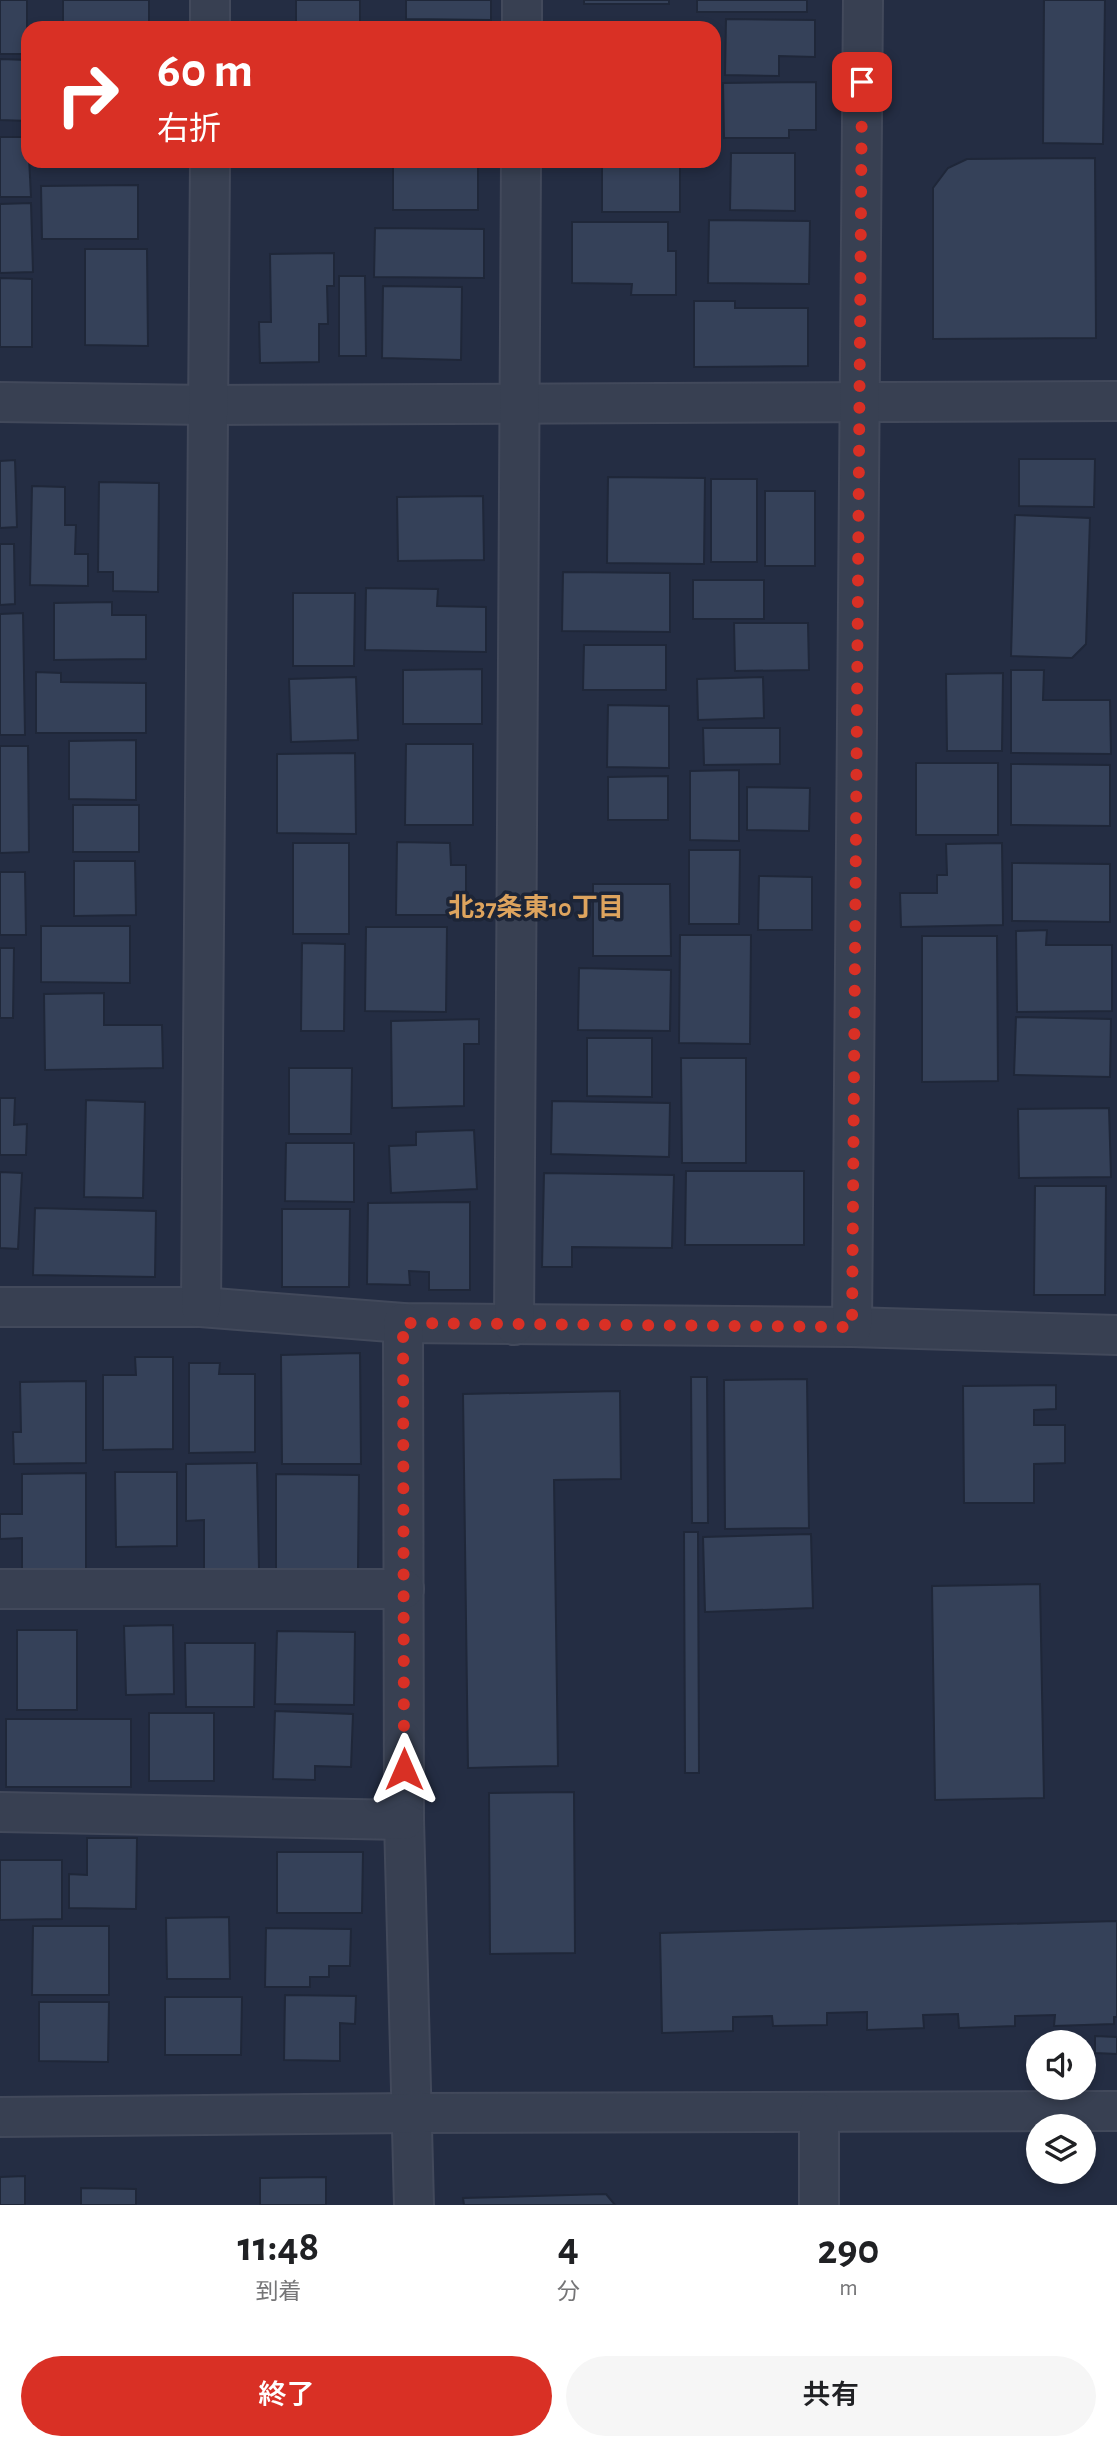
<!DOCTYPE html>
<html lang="ja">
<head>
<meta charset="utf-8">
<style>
  :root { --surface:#fff; --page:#f6f6f6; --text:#202124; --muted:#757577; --accent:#d93025 }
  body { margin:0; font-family:"Alegreya Sans","Noto Sans JP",sans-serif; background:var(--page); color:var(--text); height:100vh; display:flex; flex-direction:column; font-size:26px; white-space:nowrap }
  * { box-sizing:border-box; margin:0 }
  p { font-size:23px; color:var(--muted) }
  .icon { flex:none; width:38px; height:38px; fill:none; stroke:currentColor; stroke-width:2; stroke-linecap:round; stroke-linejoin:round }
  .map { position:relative; height:2205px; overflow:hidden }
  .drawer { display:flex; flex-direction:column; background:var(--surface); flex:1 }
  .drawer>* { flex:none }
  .hud { position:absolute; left:21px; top:21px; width:700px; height:147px; border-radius:21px; box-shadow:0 4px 10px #0003; background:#d93025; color:#fff; overflow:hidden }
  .buttons { position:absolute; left:1026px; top:2030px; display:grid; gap:14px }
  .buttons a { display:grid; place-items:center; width:70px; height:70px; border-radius:50%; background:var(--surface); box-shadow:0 4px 10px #0003; font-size:35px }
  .pin { position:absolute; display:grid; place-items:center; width:60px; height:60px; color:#fff; margin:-30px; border-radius:14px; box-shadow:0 4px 10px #0006 }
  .me { position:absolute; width:77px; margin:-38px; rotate:0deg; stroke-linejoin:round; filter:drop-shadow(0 0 5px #0008) }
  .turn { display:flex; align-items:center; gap:24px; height:147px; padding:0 21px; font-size:32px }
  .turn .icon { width:91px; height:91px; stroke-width:2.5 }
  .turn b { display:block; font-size:49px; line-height:60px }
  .eta { display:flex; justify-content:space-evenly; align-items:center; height:119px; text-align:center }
  .eta b { font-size:42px; font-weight:600; line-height:49px }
  .button { display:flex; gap:14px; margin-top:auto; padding:14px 21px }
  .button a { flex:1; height:80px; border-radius:42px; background:var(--accent); color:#fff; font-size:28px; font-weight:600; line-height:80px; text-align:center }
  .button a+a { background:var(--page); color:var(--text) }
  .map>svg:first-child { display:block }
  .building { fill:#354159; stroke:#1f2739; stroke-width:2 }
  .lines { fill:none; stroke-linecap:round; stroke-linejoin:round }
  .minor-casing { stroke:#42495b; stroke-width:42 }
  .minor { stroke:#384052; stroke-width:38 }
  .route { stroke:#d93025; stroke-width:12; stroke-dasharray:0 21.6 }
  .labels { text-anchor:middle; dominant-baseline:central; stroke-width:7; stroke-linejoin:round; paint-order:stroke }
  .neighbourhood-label { font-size:26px; font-weight:bold; fill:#dea45e; stroke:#1d2537 }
</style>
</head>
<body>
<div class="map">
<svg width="1117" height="2205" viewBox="0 0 1117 2205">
  <rect width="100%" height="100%" fill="#242d43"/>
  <g class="building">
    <rect x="0" y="0" width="27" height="54"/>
    <rect x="63" y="0" width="86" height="28"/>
    <rect x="296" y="0" width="64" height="28"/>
    <path d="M 406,0 L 491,0 L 491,20 L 406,19 Z"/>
    <rect x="584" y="0" width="85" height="4"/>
    <rect x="697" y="0" width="110" height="12"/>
    <path d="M 1044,0 L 1105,0 L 1103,144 L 1043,143 Z"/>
    <path d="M 726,19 L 815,20 L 815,57 L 779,56 L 779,76 L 725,75 Z"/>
    <path d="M 0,59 L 28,60 L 28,121 L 0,120 Z"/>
    <path d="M 816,82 L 816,130 L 789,130 L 789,138 L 724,138 L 723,83 Z"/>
    <path d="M 0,137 L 28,137 L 31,197 L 0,197 Z"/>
    <path d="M 731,153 L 795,153 L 795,211 L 730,210 Z"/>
    <path d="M 1095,158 L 1096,338 L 933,339 L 933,188 L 948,168 L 967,159 Z"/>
    <path d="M 56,161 L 133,161 L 133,164 L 56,165 Z"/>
    <rect x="393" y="161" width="85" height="49"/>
    <rect x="602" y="161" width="78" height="51"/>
    <path d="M 138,185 L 138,239 L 42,239 L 41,186 Z"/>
    <path d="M 31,203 L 33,272 L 0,273 L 0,204 Z"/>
    <path d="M 709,220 L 810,221 L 809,284 L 708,283 Z"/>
    <path d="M 572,222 L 668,222 L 668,251 L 676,251 L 676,295 L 631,295 L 632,284 L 572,283 Z"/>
    <path d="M 375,228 L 484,229 L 484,278 L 374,277 Z"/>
    <path d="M 85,249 L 147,249 L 148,346 L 85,345 Z"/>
    <path d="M 334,253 L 334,286 L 327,286 L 328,324 L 319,324 L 319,362 L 260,363 L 259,322 L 271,322 L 270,254 Z"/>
    <path d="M 339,276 L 365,276 L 366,356 L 339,356 Z"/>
    <path d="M 0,278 L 32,279 L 32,347 L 0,347 Z"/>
    <path d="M 383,286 L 462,287 L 461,360 L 382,358 Z"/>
    <path d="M 694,301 L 735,301 L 735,308 L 808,308 L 808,366 L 694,367 Z"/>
    <path d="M 1019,459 L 1095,459 L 1094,507 L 1019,506 Z"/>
    <path d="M 15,460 L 17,527 L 0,528 L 0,461 Z"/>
    <path d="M 608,477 L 705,478 L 704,564 L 607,563 Z"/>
    <rect x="711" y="479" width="46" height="83"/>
    <path d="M 99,482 L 159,483 L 158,592 L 113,591 L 113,572 L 98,572 Z"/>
    <path d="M 32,486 L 65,487 L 65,525 L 76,525 L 75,554 L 88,554 L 88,586 L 30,585 Z"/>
    <rect x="765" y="491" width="50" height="75"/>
    <path d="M 483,496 L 484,560 L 398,561 L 397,497 Z"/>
    <path d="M 1015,515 L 1090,518 L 1086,644 L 1072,658 L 1011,656 Z"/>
    <path d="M 0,544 L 14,544 L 15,604 L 0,605 Z"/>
    <path d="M 563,572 L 670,573 L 670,632 L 562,631 Z"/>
    <rect x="693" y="580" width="71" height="39"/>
    <path d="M 366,588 L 438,589 L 437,606 L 486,607 L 486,652 L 365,650 Z"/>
    <path d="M 293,593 L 355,593 L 354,666 L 293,666 Z"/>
    <path d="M 112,602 L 112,615 L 146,615 L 146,659 L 54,660 L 54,603 Z"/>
    <path d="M 23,613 L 25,735 L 0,735 L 0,614 Z"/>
    <path d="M 734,623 L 808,623 L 809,670 L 735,671 Z"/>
    <path d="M 584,645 L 666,645 L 666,690 L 583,690 Z"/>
    <path d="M 482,669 L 482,724 L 403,724 L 403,670 Z"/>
    <path d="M 1011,670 L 1044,670 L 1043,700 L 1110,700 L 1111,754 L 1011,753 Z"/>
    <path d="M 36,672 L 61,673 L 61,682 L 146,683 L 146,733 L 36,733 Z"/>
    <path d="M 1003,673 L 1002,751 L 947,751 L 946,674 Z"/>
    <path d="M 356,677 L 358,740 L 291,742 L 289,679 Z"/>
    <path d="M 763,677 L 764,718 L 698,720 L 697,679 Z"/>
    <path d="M 608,705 L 669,706 L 669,768 L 607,767 Z"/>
    <path d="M 703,728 L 780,728 L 780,764 L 704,765 Z"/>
    <path d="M 136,740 L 136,800 L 69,799 L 69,741 Z"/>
    <path d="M 406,744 L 473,744 L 473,825 L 405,825 Z"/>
    <path d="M 0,746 L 28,746 L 29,852 L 0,853 Z"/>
    <path d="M 355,753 L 356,834 L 277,833 L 277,754 Z"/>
    <rect x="916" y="763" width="82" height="72"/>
    <path d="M 1011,764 L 1110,765 L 1110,826 L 1011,825 Z"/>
    <path d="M 739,770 L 739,841 L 690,840 L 690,771 Z"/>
    <path d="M 668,776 L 668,820 L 608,820 L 608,777 Z"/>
    <path d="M 747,787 L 810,788 L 809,831 L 747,830 Z"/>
    <rect x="73" y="805" width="66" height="47"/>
    <path d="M 397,842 L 450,843 L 451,865 L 466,865 L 466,915 L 396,915 Z"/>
    <rect x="293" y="843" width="56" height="91"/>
    <path d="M 1002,843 L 1003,925 L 901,927 L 900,893 L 937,893 L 937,875 L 947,875 L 946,844 Z"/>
    <path d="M 689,850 L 740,850 L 739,924 L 689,924 Z"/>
    <path d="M 74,861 L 135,861 L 136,915 L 74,916 Z"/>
    <path d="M 1012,863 L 1110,864 L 1110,922 L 1012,921 Z"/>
    <path d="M 0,872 L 25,872 L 26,935 L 0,935 Z"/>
    <path d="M 759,876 L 812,877 L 812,930 L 758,930 Z"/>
    <path d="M 593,884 L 670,884 L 671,956 L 593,956 Z"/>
    <path d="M 41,926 L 130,926 L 130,983 L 41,982 Z"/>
    <path d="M 366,927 L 447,927 L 446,1012 L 365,1011 Z"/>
    <path d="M 1047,930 L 1046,945 L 1112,945 L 1112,1011 L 1017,1012 L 1016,931 Z"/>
    <path d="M 680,935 L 751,935 L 750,1044 L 679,1043 Z"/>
    <path d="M 922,936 L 997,936 L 998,1081 L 922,1082 Z"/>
    <path d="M 302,943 L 345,944 L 344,1031 L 301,1031 Z"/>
    <path d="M 0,948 L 14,948 L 13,1018 L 0,1018 Z"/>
    <path d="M 579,968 L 671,970 L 670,1031 L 578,1030 Z"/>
    <path d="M 104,993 L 104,1025 L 162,1025 L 163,1068 L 45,1070 L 44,994 Z"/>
    <path d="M 1016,1017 L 1111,1019 L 1110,1077 L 1014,1075 Z"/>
    <path d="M 479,1019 L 479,1044 L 464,1044 L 464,1106 L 392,1108 L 391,1021 Z"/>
    <path d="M 587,1038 L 652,1038 L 652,1097 L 587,1096 Z"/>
    <path d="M 681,1058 L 746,1058 L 746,1163 L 682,1163 Z"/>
    <path d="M 289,1068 L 352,1068 L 351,1134 L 289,1134 Z"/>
    <path d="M 0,1098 L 15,1098 L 14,1125 L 27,1124 L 26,1155 L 0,1155 Z"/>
    <path d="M 86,1100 L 145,1102 L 143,1198 L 84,1197 Z"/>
    <path d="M 552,1101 L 670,1103 L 669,1157 L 551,1154 Z"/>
    <path d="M 1109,1108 L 1111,1177 L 1019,1178 L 1018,1109 Z"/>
    <path d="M 474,1130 L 477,1189 L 391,1193 L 389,1146 L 416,1145 L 416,1132 Z"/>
    <path d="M 286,1143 L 354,1143 L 354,1202 L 285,1201 Z"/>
    <path d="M 686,1171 L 804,1171 L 804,1245 L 685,1245 Z"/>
    <path d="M 0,1172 L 22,1173 L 18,1249 L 0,1248 Z"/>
    <path d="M 544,1173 L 674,1175 L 672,1248 L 572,1247 L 572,1267 L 542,1267 Z"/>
    <path d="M 1035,1186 L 1106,1186 L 1105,1295 L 1034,1295 Z"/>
    <path d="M 470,1202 L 470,1290 L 429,1290 L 429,1272 L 409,1271 L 410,1285 L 367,1284 L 368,1203 Z"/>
    <path d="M 35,1208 L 156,1211 L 155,1277 L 33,1275 Z"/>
    <path d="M 282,1209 L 350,1209 L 349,1287 L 282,1287 Z"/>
    <path d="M 360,1353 L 361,1464 L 282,1464 L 281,1355 Z"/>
    <path d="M 135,1357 L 173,1357 L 173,1449 L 103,1450 L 103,1375 L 136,1375 Z"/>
    <path d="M 189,1363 L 220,1363 L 219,1374 L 255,1374 L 255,1452 L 189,1453 Z"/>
    <path d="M 691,1377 L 707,1377 L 708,1523 L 692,1523 Z"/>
    <path d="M 807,1379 L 809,1528 L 725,1529 L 724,1380 Z"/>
    <path d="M 86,1381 L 86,1463 L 14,1464 L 13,1432 L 21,1432 L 20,1382 Z"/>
    <path d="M 1056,1385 L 1056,1409 L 1034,1410 L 1034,1425 L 1065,1425 L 1065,1463 L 1034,1464 L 1034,1503 L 964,1503 L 963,1386 Z"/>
    <path d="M 620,1391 L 621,1479 L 554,1480 L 558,1766 L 468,1768 L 463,1394 Z"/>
    <path d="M 257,1463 L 259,1569 L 204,1570 L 204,1520 L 186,1521 L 186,1464 Z"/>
    <path d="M 115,1472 L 177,1472 L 177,1546 L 116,1547 Z"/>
    <path d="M 86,1473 L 86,1576 L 22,1576 L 22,1538 L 0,1539 L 0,1514 L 22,1514 L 22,1474 Z"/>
    <path d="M 276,1474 L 359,1475 L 358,1570 L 276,1569 Z"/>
    <path d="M 684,1532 L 698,1532 L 699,1773 L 685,1773 Z"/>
    <path d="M 811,1534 L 813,1608 L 705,1612 L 703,1537 Z"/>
    <path d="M 1040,1584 L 1044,1798 L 935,1800 L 932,1586 Z"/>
    <path d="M 173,1625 L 174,1694 L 126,1695 L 124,1626 Z"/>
    <rect x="17" y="1630" width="60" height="80"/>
    <path d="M 277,1631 L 355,1632 L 354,1705 L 275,1704 Z"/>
    <path d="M 185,1643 L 255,1643 L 254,1707 L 186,1707 Z"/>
    <path d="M 275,1711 L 353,1714 L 351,1767 L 315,1766 L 315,1780 L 273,1779 Z"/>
    <rect x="149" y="1713" width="65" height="68"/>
    <rect x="6" y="1719" width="125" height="68"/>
    <path d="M 574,1792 L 575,1953 L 490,1954 L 489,1793 Z"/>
    <path d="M 87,1838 L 137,1838 L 136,1909 L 69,1908 L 69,1874 L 87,1875 Z"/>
    <path d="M 277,1852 L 363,1852 L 362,1913 L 277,1913 Z"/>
    <path d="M 0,1860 L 62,1860 L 62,1919 L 0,1920 Z"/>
    <path d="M 229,1917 L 230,1979 L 167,1979 L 166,1918 Z"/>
    <path d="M 1117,1921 L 1117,2017 L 1114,2017 L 1114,2024 L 1054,2026 L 1055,2015 L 1015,2016 L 1015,2026 L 959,2028 L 958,2014 L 923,2015 L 924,2028 L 867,2030 L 867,2012 L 827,2013 L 827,2025 L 773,2026 L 772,2016 L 733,2017 L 733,2031 L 662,2033 L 660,1933 Z"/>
    <path d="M 33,1926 L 109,1926 L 109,1995 L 32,1995 Z"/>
    <path d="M 266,1928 L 351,1929 L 350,1966 L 329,1966 L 329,1977 L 310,1977 L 310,1987 L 265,1987 Z"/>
    <path d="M 285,1995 L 356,1996 L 355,2024 L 340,2023 L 340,2061 L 284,2060 Z"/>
    <path d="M 165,1997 L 242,1997 L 241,2055 L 165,2055 Z"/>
    <path d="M 39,2002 L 109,2002 L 108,2062 L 39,2061 Z"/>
    <path d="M 1095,2036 L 1117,2037 L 1117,2054 L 1095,2053 Z"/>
    <path d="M 25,2176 L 25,2205 L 0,2205 L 0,2177 Z"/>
    <path d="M 326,2177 L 326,2205 L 260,2205 L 260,2178 Z"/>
    <path d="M 81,2188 L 136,2189 L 136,2205 L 81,2205 Z"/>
    <path d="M 606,2194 L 615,2205 L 464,2205 L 463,2198 Z"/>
  </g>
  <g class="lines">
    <defs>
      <g id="minor">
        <path d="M 210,28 L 210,0"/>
        <path d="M 522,28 L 522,0"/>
        <path d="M 0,402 L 208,405 L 1117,401"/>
        <path d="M 0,1307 L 201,1307 L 403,1323 L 852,1327 L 1117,1335"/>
        <path d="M 201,1307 L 210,161"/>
        <path d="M 403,1323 L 404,1820 L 414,2205"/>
        <path d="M 514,1325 L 521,161"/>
        <path d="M 852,1327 L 863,0"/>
        <path d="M 0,1589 L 404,1589"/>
        <path d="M 0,1812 L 404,1820"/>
        <path d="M 0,2117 L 411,2113 L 1117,2111"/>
        <path d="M 819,2205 L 819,2113"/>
      </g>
    </defs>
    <use href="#minor" class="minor-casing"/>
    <use href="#minor" class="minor"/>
  </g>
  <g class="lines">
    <path class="route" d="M 404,1769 L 403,1323 L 852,1327 L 862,82"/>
  </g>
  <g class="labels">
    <g class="neighbourhood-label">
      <text x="536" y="908">北37条東10丁目</text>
    </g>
  </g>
</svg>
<div class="buttons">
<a><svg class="icon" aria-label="sound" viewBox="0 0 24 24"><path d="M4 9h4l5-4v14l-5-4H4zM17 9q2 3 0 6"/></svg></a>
<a><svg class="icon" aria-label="layers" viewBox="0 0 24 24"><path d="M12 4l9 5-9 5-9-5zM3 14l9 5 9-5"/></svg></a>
</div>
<div class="pin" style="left:862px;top:82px;background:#d93025"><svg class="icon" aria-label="arrive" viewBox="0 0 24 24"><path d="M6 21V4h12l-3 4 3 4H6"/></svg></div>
<svg class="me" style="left:404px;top:1769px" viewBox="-20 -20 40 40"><path d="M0-17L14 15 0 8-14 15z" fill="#d93025" stroke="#fff" stroke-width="4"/></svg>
<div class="hud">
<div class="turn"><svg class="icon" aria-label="right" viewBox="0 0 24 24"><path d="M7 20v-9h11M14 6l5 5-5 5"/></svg><div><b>60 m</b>右折</div></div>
</div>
</div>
<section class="drawer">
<div class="eta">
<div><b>11:48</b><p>到着</p></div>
<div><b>4</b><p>分</p></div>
<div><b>290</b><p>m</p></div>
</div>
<div class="button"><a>終了</a><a>共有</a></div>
</section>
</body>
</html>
